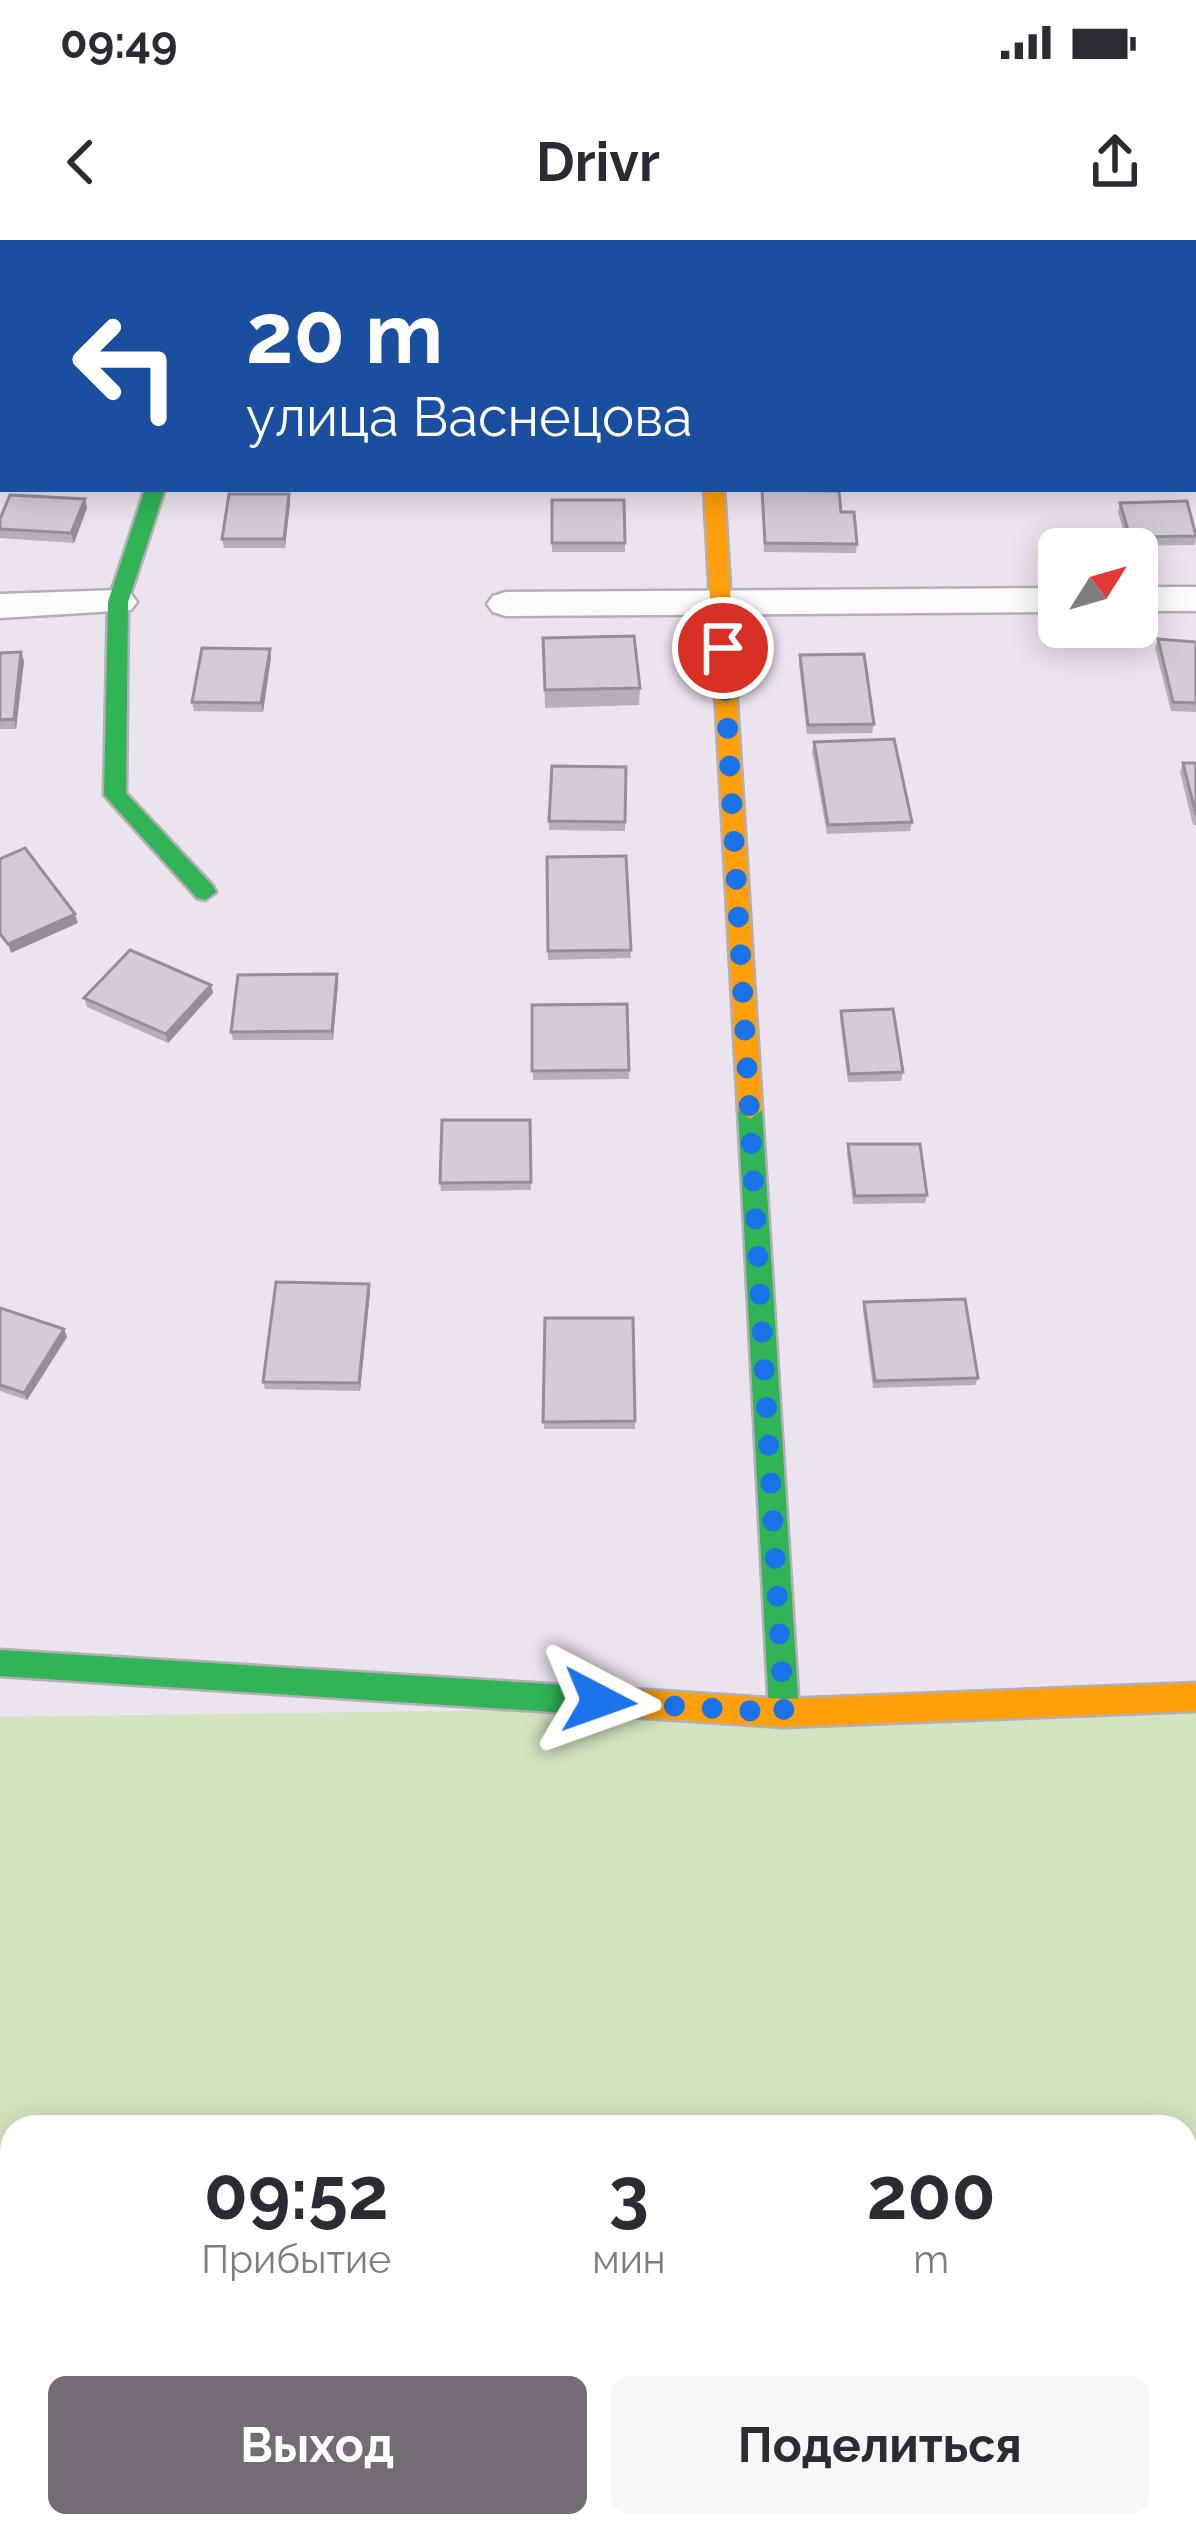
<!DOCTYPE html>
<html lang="ru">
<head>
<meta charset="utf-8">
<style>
  :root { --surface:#fff; --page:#f7f7f7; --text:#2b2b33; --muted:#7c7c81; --accent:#736c75 }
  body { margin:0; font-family:Raleway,sans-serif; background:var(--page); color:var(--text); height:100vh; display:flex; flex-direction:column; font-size:45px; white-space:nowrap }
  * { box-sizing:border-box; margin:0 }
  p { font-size:39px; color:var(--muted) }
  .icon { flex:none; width:66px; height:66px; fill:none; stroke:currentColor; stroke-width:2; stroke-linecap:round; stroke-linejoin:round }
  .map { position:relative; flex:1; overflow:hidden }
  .panel { position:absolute; left:0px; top:1875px; width:1197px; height:423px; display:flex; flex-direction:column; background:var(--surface); border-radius:36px 36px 0 0; box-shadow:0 6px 30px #0003 }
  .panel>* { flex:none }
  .banner { position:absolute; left:0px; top:0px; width:1197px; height:252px; box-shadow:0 6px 30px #0003; background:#1a4fa0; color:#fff; overflow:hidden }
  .needle { width:78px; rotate:53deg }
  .buttons { position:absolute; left:1038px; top:288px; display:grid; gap:24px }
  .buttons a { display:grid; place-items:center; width:120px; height:120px; border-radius:18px; background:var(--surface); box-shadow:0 6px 30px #0003; font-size:60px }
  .pin { position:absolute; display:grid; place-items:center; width:102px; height:102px; color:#fff; margin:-51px; border:6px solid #fff; border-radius:50%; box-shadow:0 3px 12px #0007 }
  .me { position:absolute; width:132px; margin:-66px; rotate:94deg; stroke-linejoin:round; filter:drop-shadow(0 0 9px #0008) }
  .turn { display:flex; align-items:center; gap:42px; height:252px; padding:0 48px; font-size:54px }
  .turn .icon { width:156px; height:156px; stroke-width:2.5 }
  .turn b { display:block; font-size:84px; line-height:102px }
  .eta { display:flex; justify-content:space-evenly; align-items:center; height:204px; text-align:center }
  .eta b { font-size:72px; font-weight:700; line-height:84px }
  .cta { display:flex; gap:24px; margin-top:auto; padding:24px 48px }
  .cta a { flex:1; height:138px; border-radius:18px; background:var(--accent); color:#fff; font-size:48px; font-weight:700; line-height:138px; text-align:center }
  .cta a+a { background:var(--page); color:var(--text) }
  .status { display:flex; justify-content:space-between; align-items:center; height:84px; padding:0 60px; background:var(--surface); direction:ltr }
  .status svg { height:33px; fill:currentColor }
  header { display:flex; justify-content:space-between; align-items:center; height:156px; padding:0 48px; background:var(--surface); font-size:54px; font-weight:700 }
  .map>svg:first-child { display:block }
  .green { fill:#d3e4c0; fill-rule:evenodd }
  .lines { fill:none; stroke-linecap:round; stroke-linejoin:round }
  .street-casing { stroke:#b4aeb6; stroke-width:5 }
  .fast-casing { stroke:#b4aeb6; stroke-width:5 }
  .slow-casing { stroke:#b4aeb6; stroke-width:5 }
  .street { fill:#fcfbfc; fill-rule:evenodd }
  .fast { fill:#30b455; fill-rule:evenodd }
  .slow { fill:#ff9f0a; fill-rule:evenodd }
  .wall { fill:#b5afb7 }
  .shaded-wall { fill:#938f95 }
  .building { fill:#d2ccd5; stroke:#938f95; stroke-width:3 }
  .route { stroke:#1a73e8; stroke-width:21; stroke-dasharray:0 37.8 }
</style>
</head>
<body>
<div class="status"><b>09:49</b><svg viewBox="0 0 49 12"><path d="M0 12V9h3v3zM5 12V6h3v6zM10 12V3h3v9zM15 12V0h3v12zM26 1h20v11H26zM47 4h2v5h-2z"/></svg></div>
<header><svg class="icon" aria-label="back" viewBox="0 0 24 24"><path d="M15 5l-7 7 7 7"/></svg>Drivr<svg class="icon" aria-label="share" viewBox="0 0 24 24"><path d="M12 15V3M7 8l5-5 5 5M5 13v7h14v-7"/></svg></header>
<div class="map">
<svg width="1196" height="2296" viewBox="0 0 1196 2296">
  <rect width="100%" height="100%" fill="#ebe3ee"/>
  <path class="green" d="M 1196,1461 L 1196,2296 L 0,2296 L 0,1477 ZM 12,1887 L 1185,1887 L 1185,2286 L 12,2286 Z"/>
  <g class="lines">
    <defs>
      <g id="street">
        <path d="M 388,0 L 426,0 L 386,3 Z"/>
        <rect x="684" y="0" width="32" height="3"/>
        <path d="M 1196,0 L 1196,25 L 1194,3 L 1182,3 Z"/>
        <rect x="1137" y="347" width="59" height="24"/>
        <path d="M 1059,348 L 1059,372 L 506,376 L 493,372 L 487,364 L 493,356 L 506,352 Z"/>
        <path d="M 118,350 L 131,354 L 137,362 L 131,370 L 0,378 L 0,354 Z"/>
      </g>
      <g id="fast">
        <path d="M 145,249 L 165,249 L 128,362 L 126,553 L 213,646 L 216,652 L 205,660 L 197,658 L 104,555 L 108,362 Z"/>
        <path d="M 750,861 L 762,870 L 799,1473 L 795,1483 L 784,1487 L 773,1483 L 769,1473 L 738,870 Z"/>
        <path d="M 0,1410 L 646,1450 L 657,1454 L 661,1464 L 657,1474 L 646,1478 L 0,1436 Z"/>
      </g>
      <g id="slow">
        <path d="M 704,249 L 724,249 L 762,870 L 750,879 L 738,870 Z"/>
        <path d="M 1196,1443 L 1196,1471 L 784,1487 L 646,1478 L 635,1474 L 631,1464 L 635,1454 L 646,1450 L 784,1459 Z"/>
      </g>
    </defs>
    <use href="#street" class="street-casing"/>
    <use href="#fast" class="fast-casing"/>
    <use href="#slow" class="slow-casing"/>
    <use href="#street" class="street"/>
    <use href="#fast" class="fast"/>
    <use href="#slow" class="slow"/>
  </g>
  <g class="wall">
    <path d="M 762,250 L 841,272 L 857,304 L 856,313 L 764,312 Z"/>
    <path d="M 289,254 L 290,263 L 285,308 L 224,308 L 222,299 Z"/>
    <path d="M 552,260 L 624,260 L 625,312 L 552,312 Z"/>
    <path d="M 1120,263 L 1196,296 L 1195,305 L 1128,306 L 1118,272 Z"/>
    <path d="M 87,268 L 74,303 L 0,298 L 0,279 Z"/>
    <path d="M 543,398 L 640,448 L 639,465 L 545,468 Z"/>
    <path d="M 1158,399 L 1196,402 L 1196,472 L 1171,471 L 1155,408 Z"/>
    <path d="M 21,412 L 24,421 L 16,489 L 0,489 L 0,413 Z"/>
    <path d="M 800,415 L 874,484 L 872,493 L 807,494 L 799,424 Z"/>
    <path d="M 271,418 L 263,472 L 194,471 L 192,462 Z"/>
    <path d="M 814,502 L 912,582 L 910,591 L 827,594 L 812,511 Z"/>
    <path d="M 1183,523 L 1196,523 L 1196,585 L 1193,585 L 1180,532 Z"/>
    <path d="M 626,527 L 625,591 L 549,590 L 549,581 Z"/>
    <path d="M 626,616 L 631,718 L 548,720 L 547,617 Z"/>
    <path d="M 338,743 L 333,800 L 233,800 L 231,792 Z"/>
    <path d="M 211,745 L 213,753 L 168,803 L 87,767 L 84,758 Z"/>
    <path d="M 627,764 L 629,839 L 533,840 L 532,765 Z"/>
    <path d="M 841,771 L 903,832 L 901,841 L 848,842 L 840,779 Z"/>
    <path d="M 530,880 L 531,950 L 441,951 L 440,943 Z"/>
    <path d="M 848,904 L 927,955 L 925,963 L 853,964 L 847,913 Z"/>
    <path d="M 370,1052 L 360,1151 L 265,1149 L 263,1142 Z"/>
    <path d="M 864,1062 L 978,1138 L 975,1145 L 873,1148 L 863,1070 Z"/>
    <path d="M 0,1068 L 64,1089 L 67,1097 L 27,1160 L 0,1151 Z"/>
    <path d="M 545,1078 L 633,1078 L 635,1189 L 544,1189 Z"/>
  </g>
  <g class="shaded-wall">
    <path d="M 289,254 L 290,263 L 285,308 L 284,299 Z"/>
    <path d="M 85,259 L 87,268 L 74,303 L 71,293 Z"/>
    <path d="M 270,409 L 271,418 L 263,472 L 261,463 Z"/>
    <path d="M 21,412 L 24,421 L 16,489 L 14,479 Z"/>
    <path d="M 75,674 L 78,683 L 11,713 L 8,704 Z"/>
    <path d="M 337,734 L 338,743 L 333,800 L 332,791 Z"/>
    <path d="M 211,745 L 213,753 L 168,803 L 166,794 Z"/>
    <path d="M 369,1044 L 370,1052 L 360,1151 L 359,1143 Z"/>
    <path d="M 64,1089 L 67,1097 L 27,1160 L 24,1153 Z"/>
  </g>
  <g class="building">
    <path d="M 174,0 L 267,0 L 259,3 L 178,3 Z"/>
    <path d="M 538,0 L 609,0 L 602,3 L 543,3 Z"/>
    <rect x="0" y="176" width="3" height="34"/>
    <path d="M 762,250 L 839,251 L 841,272 L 854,272 L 857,304 L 765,303 Z"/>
    <path d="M 229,254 L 289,254 L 284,299 L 222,299 Z"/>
    <path d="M 10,255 L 85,259 L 71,293 L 0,289 L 0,279 Z"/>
    <path d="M 552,260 L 624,260 L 625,303 L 552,303 Z"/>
    <path d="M 1187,261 L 1196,296 L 1130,297 L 1120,263 Z"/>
    <path d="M 634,396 L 640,448 L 545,450 L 543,398 Z"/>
    <path d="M 1158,399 L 1196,402 L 1196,463 L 1173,462 Z"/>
    <path d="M 202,408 L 270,409 L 261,463 L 192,462 Z"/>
    <path d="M 21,412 L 14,479 L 0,480 L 0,413 Z"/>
    <path d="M 864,414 L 874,484 L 808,485 L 800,415 Z"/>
    <path d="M 894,499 L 912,582 L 828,585 L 814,502 Z"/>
    <path d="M 1183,523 L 1196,523 L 1196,575 Z"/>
    <path d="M 552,526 L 626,527 L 625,582 L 549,581 Z"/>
    <path d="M 25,608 L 75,674 L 8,704 L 0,694 L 0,619 Z"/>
    <path d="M 626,616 L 631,710 L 548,711 L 547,617 Z"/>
    <path d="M 130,710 L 211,745 L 166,794 L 84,758 Z"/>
    <path d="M 337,734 L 332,791 L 231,792 L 238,735 Z"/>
    <path d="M 627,764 L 629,830 L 532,831 L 532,765 Z"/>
    <path d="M 893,769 L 903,832 L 849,834 L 841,771 Z"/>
    <path d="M 442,880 L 530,880 L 531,942 L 440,943 Z"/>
    <path d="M 848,904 L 920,904 L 927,955 L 855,956 Z"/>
    <path d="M 276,1042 L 369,1044 L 359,1143 L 263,1142 Z"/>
    <path d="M 965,1059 L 978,1138 L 875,1141 L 864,1062 Z"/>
    <path d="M 0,1068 L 64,1089 L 24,1153 L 0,1145 Z"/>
    <path d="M 545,1078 L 633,1078 L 635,1181 L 543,1182 Z"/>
  </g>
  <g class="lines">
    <path class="route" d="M 599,1461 L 784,1473 L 723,408"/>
  </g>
</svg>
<div class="buttons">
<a><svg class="needle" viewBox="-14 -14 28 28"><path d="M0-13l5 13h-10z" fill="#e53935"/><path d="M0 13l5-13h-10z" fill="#7c7c81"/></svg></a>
</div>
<div class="pin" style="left:723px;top:408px;background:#d93025"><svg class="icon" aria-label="arrive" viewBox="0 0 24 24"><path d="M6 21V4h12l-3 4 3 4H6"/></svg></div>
<svg class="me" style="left:599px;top:1461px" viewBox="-20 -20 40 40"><path d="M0-17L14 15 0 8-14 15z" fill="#1a73e8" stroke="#fff" stroke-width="4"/></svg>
<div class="banner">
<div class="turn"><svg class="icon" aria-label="left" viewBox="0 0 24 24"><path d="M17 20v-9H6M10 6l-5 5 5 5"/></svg><div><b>20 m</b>улица Васнецова</div></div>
</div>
<section class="panel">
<div class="eta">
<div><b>09:52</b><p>Прибытие</p></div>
<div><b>3</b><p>мин</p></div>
<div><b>200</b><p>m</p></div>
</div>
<div class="cta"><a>Выход</a><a>Поделиться</a></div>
</section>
</div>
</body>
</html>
